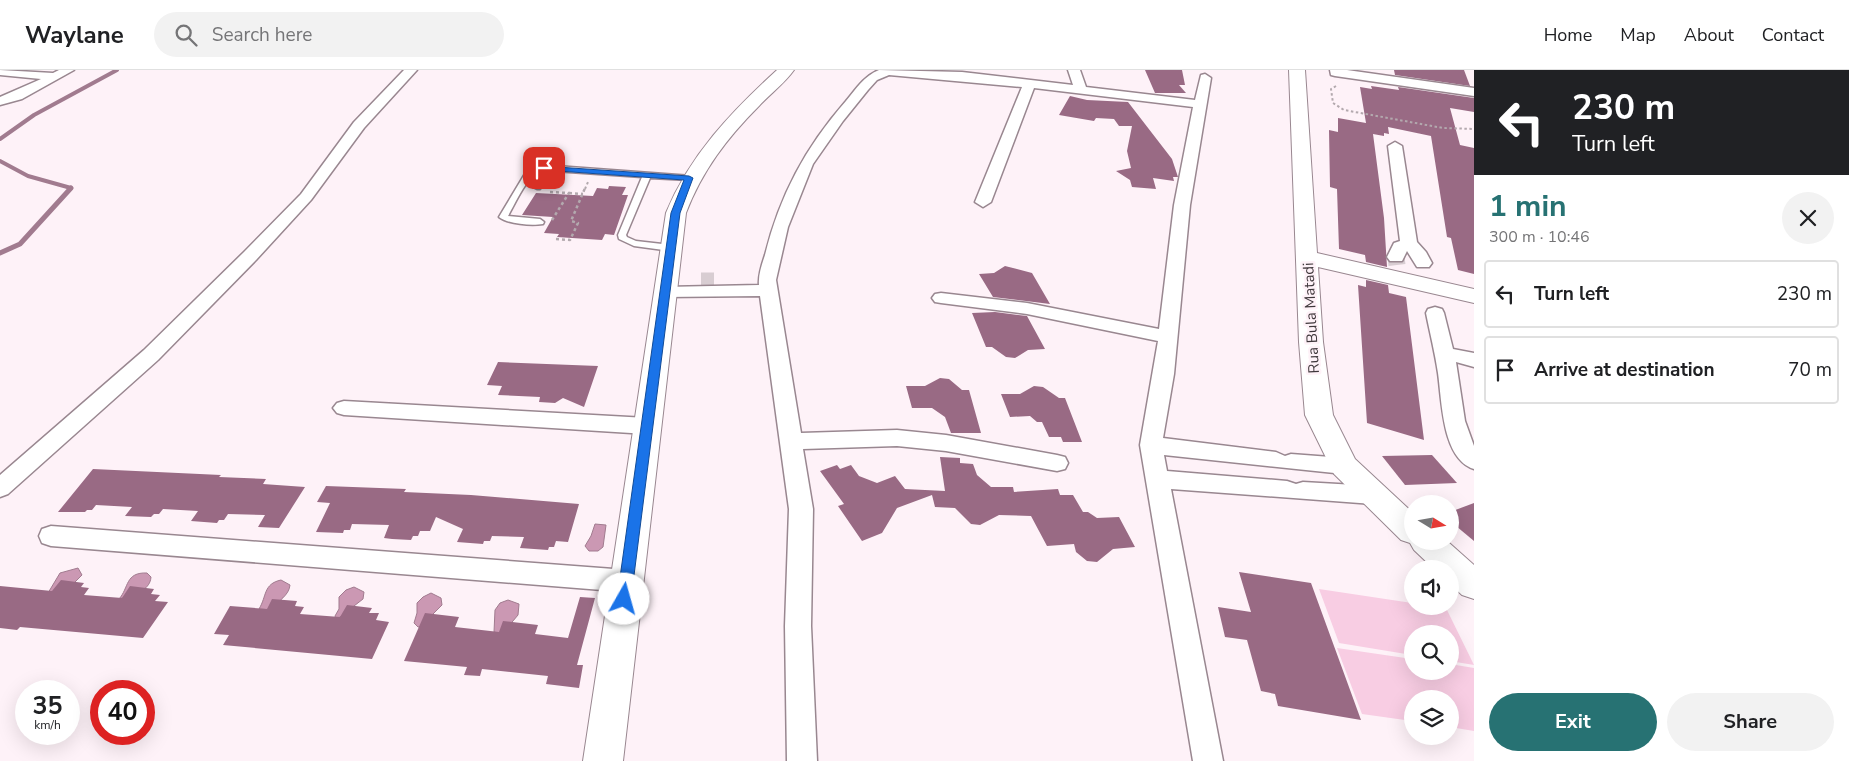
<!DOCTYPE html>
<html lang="en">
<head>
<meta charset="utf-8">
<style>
  :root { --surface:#fff; --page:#f2f2f2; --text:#202124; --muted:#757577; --line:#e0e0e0; --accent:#277273 }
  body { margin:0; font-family:"Nunito Sans",sans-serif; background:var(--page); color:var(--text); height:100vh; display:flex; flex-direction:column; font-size:19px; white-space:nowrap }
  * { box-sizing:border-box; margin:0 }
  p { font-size:16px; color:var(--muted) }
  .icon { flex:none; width:28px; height:28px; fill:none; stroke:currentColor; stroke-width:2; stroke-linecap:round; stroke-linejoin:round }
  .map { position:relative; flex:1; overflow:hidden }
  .drawer { display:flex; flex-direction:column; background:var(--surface); width:375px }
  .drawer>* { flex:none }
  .banner { background:#202124; color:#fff; overflow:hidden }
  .needle { width:32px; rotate:101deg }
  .buttons { position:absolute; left:1404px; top:425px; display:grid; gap:10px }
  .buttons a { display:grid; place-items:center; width:55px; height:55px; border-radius:50%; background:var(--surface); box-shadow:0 5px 20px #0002; font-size:25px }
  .speed { position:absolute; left:15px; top:610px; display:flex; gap:10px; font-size:25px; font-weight:700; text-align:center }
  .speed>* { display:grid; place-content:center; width:65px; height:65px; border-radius:50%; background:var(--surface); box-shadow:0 5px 20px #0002; line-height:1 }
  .speed small { font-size:12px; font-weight:400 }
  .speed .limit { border:8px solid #d22; background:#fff; color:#111 }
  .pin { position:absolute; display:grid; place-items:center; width:42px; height:42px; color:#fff; margin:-21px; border-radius:10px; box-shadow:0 2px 8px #0006 }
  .me { position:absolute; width:55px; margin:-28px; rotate:7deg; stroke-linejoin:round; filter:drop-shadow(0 0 4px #0008) }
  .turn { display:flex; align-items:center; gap:18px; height:105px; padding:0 15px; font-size:22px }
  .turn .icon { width:65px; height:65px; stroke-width:2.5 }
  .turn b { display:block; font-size:35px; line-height:42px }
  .round { display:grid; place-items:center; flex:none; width:52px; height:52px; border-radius:26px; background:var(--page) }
  .summary { display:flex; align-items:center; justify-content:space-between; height:85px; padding:0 15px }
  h1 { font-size:30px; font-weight:700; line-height:38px; color:var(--accent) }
  .button { display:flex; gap:10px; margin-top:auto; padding:10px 15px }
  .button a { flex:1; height:58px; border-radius:30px; background:var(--accent); color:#fff; font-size:20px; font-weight:700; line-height:58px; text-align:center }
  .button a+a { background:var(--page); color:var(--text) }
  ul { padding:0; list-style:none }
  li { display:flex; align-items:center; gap:15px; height:68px; margin:0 10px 8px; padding:0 5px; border:2px solid var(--line); border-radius:5px }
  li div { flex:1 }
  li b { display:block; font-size:19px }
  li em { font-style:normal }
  header { display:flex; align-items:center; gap:30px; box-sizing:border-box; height:70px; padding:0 25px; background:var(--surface); border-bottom:1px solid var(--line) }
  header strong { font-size:24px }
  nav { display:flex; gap:28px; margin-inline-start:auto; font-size:18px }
  .search { width:350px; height:45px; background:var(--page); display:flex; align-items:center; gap:12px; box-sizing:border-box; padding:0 18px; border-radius:28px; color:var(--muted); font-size:19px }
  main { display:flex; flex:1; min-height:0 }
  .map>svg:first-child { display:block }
  .green { fill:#f8cde3 }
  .water { fill:#cb98b3; stroke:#a17b8f }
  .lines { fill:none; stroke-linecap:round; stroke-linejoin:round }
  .stream-far1 { stroke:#a17b8f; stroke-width:4 }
  .stream { stroke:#a17b8f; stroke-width:5 }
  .building { fill:#996a84 }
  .street-tunnel { stroke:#d8cdd2; stroke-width:17; stroke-dasharray:17 9; stroke-linecap:butt }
  .lane-casing { stroke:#998790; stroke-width:3 }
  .street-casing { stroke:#998790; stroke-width:3 }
  .secondary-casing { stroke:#998790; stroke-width:2 }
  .path-far1 { stroke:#b3a9ae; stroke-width:2; stroke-dasharray:2.5 2.5; stroke-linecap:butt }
  .path { stroke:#b3a9ae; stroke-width:2.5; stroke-dasharray:3 3; stroke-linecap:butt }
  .lane { fill:#fff; fill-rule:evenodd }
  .street { fill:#fff; fill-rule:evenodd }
  .secondary { fill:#fff; fill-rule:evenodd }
  .route { fill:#1a73e8; stroke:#114b97 }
  .labels { text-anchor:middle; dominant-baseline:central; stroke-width:5; stroke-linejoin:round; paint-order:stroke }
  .street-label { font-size:15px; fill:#3f373b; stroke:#fef2f8 }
</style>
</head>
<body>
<header>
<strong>Waylane</strong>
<div class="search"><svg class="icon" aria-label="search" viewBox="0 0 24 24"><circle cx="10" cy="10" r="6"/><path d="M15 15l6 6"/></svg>Search here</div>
<nav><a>Home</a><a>Map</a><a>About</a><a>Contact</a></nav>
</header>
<main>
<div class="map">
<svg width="1474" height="691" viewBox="0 0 1474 691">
  <rect width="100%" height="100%" fill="#fef2f8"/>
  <g class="green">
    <path d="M 1319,519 L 1412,533 L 1412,536 L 1446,538 L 1474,595 L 1450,591 L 1450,564 L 1412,564 L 1412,585 L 1339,573 Z"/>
    <path d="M 1337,578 L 1412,589 L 1412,601 L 1450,601 L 1450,594 L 1474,598 L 1474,661 L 1450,657 L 1450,629 L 1412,629 L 1412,651 L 1362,644 Z"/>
  </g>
  <g class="water">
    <path d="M 595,454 L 606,455 L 603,477 L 598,481 L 589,481 L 585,476 L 591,466 Z"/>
    <path d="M 78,498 L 82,505 L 72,515 L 48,523 L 60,503 Z"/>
    <path d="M 147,503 L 151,507 C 150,522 131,525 119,529 C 129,518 125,502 147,503 Z"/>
    <path d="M 281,510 L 290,515 C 289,526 278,530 272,540 L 259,539 C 267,526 263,514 281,510 Z"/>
    <path d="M 354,517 L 364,522 L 363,529 L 336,550 L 335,546 L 339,539 L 339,527 L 346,520 Z"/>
    <path d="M 431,523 L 441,528 L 442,535 L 420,557 L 418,557 L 414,553 L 417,543 L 417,533 L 423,527 Z"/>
    <path d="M 508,530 L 519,534 L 518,545 L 502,564 L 494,562 L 495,540 L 500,533 Z"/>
  </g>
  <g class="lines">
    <g class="stream-far1">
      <path d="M 0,69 L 34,45 L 117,0"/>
      <path d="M 0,91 L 28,106 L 71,118 L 70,119"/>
    </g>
    <path class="stream" d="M 0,183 L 20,174 L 71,118"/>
  </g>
  <g class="building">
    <path d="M 1145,0 L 1182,0 L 1185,15 L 1179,15 L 1186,23 L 1155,23 Z"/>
    <path d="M 1394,0 L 1464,0 L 1470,16 L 1395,5 Z"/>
    <path d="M 1371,16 L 1399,20 L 1398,17 L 1474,28 L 1474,42 L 1450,38 L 1460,75 L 1474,78 L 1474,204 L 1458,200 L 1451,168 L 1447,167 L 1431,66 L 1388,57 L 1389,64 L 1384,63 L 1384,66 L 1373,64 L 1384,148 L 1387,197 L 1366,192 L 1365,185 L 1339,179 L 1337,119 L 1330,117 L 1329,60 L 1338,62 L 1338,48 L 1366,53 L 1360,17 L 1372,19 Z"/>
    <path d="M 1070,26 L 1087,30 L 1128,32 L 1172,89 L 1178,107 L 1173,107 L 1174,111 L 1153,108 L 1156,119 L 1132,117 L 1130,110 L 1116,101 L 1131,98 L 1127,81 L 1132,56 L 1119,56 L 1114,49 L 1096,48 L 1094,51 L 1059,45 Z"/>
    <path d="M 609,116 L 626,117 L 622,125 L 628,125 L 614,165 L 605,164 L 602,170 L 557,167 L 559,164 L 544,163 L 553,147 L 522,145 L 536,123 L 593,126 L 597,118 L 608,119 Z"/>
    <path d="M 1005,196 L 1032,203 L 1050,234 L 993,227 L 979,204 L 994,203 Z"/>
    <path d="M 1366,210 L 1388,215 L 1389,223 L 1406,227 L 1424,370 L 1367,353 L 1358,215 L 1366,217 Z"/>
    <path d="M 995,242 L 1027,246 L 1045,279 L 1028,280 L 1015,288 L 1006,287 L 992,277 L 986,277 L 972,243 Z"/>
    <path d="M 498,292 L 598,296 L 584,337 L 563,328 L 555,333 L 539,332 L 540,327 L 498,325 L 502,316 L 487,315 Z"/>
    <path d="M 940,308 L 949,309 L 962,320 L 969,320 L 981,363 L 951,363 L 945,347 L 932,338 L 912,338 L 906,316 L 925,316 Z"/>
    <path d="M 1034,316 L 1043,317 L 1059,328 L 1065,328 L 1082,372 L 1063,372 L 1061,367 L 1049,367 L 1042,352 L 1037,352 L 1030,346 L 1010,347 L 1001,324 L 1020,324 Z"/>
    <path d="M 1432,385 L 1457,413 L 1405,415 L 1382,386 Z"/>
    <path d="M 940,387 L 960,388 L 960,393 L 973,394 L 977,405 L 991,417 L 1013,417 L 1014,422 L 1058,419 L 1060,425 L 1073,425 L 1083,442 L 1088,442 L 1097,448 L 1119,447 L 1135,477 L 1113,479 L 1097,492 L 1087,491 L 1076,482 L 1074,474 L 1047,476 L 1031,446 L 999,445 L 980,455 L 971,454 L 955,438 L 935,437 L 932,425 L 897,438 L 882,463 L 862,471 L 838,436 L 844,434 L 820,401 L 837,395 L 840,399 L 851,395 L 859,406 L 877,413 L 895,406 L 905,419 L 945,421 Z"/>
    <path d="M 93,399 L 221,405 L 219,407 L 266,409 L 263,414 L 305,417 L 279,458 L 258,457 L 265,445 L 228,444 L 224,450 L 219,450 L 217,453 L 191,451 L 198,441 L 163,439 L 159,444 L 154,444 L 151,447 L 125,446 L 132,437 L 96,435 L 92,440 L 87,440 L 85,442 L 58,442 Z"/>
    <path d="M 326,416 L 406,419 L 404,422 L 471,425 L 579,434 L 568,472 L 556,471 L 554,477 L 549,477 L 548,480 L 520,478 L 524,467 L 492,466 L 490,471 L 484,471 L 483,474 L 457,472 L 463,459 L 436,447 L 430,461 L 420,461 L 418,466 L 413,466 L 411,470 L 392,469 L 384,468 L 389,455 L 352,454 L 350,460 L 344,460 L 343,463 L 316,462 L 330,433 L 317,432 Z"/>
    <path d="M 1474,433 L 1474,471 L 1450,451 L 1450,442 Z"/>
    <path d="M 1239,502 L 1311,513 L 1361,650 L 1278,636 L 1275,624 L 1261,621 L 1247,570 L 1225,567 L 1218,537 L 1251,542 Z"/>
    <path d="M 61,510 L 84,513 L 81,517 L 89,518 L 84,525 L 122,528 L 130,516 L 154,519 L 151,524 L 160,525 L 155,531 L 168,532 L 143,568 L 20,557 L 17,560 L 0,558 L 0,516 L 52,521 Z"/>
    <path d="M 580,527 L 595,528 L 577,595 L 583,595 L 579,618 L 546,614 L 548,606 L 482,599 L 480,606 L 464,605 L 467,597 L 404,591 L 425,543 L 459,547 L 455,557 L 499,562 L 503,551 L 538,555 L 535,564 L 568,568 Z"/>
    <path d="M 272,529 L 297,531 L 295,536 L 304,537 L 300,544 L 340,547 L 347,535 L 372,538 L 369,543 L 379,543 L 376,550 L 389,552 L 372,589 L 223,575 L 229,565 L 214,564 L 230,536 L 267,539 Z"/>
  </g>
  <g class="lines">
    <g class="street-tunnel">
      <path d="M 1396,187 L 1397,195"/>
      <path d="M 701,211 L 714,211"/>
    </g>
    <defs>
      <path id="lane" d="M 535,96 L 556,96 L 692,106 L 692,110 L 689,110 L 650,108 L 626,165 L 627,167 L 636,171 L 671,175 L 675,178 L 671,181 L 634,176 L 619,169 L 618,165 L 642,107 L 554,101 L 550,103 L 540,119 L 537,119 L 533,117 L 543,101 C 529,101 515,134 508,146 L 540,149 L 544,152 L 543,154 C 531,156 508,154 499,147 L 526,102 Z"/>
      <g id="street">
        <path d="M 0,0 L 53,3 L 59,0 L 74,0 L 22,29 L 0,35 L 0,27 L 41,9 L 0,5 Z"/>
        <path d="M 404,0 L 417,0 L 364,58 L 311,130 L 256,190 L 158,290 L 8,424 L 0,427 L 0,405 L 144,280 L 244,182 L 301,124 L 354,52 Z"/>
        <path d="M 879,0 L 962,2 L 1073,15 L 1068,0 L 1080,0 L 1086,17 L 1195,30 L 1201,5 L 1205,4 L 1211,8 L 1190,135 L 1174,304 L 1163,368 L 1276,382 L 1285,386 L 1291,384 L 1344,388 L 1352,390 L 1355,396 L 1352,402 L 1344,404 L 1164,385 L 1167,401 L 1287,411 L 1296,414 L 1303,412 L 1373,416 L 1381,419 L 1385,425 L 1381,431 L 1373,434 L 1171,419 L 1223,691 L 1193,691 L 1140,375 L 1158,271 L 1027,244 L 941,233 L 935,232 L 932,228 L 935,224 L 941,223 L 1027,233 L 1159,259 L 1174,135 L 1193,37 L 1034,18 L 991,132 L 983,137 L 975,132 L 1022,17 L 889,5 L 877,10 L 868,20 L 843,51 L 813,94 L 788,157 L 776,210 L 801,363 L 897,360 L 946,365 L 1057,385 L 1065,387 L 1068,393 L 1065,399 L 1057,401 L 946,381 L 897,376 L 803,379 L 813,439 L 811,556 L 817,691 L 787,691 L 785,556 L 789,439 L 760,226 L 665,227 L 659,226 L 656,222 L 659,218 L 665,217 L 759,215 C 758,205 762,194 765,185 C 780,125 805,78 846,31 C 856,19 864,6 879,0 Z"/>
        <path d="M 1330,0 L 1347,0 L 1474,18 L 1474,26 L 1335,6 L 1331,5 Z"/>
        <path d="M 1395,72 L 1402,76 L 1417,172 L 1426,182 L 1432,193 L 1429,197 L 1417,197 L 1407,181 L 1402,191 L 1390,191 L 1387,187 L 1394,173 L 1400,171 L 1388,76 Z"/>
        <path d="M 1435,237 L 1442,239 L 1444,243 L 1453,279 L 1474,283 L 1474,297 L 1456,292 L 1465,351 L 1474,376 L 1474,399 C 1442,389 1442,331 1438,303 C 1435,283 1430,263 1426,243 L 1428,239 Z"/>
        <path d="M 344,331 L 647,348 L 655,351 L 658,356 L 655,361 L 647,364 L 344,345 L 337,343 L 333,338 L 337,333 Z"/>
        <path d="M 51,456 L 627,500 L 636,503 L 640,511 L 636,519 L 627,522 L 51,476 L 42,473 L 39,466 L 42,459 Z"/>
      </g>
      <g id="secondary">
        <path d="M 777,0 L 794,0 C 785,13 770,24 759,36 C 727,68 702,101 686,143 L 623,691 L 583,691 L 666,143 C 690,85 731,42 777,0 Z"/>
        <path d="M 1289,0 L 1305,0 L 1317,183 L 1474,219 L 1474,233 L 1318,197 L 1323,272 L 1333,345 L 1355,389 L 1412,442 L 1412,471 L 1447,471 L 1474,495 L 1474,529 L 1462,525 L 1450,514 L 1450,499 L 1434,499 L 1414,480 L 1410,473 L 1401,470 L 1334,404 L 1305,345 L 1299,272 Z"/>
      </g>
    </defs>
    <use href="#lane" class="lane-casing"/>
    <use href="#street" class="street-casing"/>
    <use href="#secondary" class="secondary-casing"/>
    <g class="path-far1">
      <path d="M 1336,16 L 1331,19 L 1333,33 L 1344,40 L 1443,58 L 1474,59"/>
      <path d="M 585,119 L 588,112"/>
    </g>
    <g class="path">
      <path d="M 550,122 L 569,123 L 552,150"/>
      <path d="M 569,123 L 583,124"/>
      <path d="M 556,169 L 570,170 L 578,153 L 571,151 L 585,118"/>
    </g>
    <use href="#lane" class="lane"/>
    <use href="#street" class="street"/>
    <use href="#secondary" class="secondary"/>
  </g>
  <path class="route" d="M 542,96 L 689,106 L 693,108 L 680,143 L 631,529 L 629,533 L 624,535 L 619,533 L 617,529 L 671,143 L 684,110 L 544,100 L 542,99 Z"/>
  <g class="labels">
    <g class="street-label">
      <text transform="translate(1311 248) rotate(-93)">Rua Bula Matadi</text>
    </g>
  </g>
</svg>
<div class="buttons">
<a><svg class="needle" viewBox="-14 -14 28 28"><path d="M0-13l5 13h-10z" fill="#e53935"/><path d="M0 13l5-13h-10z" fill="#757577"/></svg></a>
<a><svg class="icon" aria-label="sound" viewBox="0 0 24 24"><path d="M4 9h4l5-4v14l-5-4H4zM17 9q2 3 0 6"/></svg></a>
<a><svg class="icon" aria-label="search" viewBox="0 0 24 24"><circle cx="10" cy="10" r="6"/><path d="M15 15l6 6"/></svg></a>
<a><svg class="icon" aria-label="layers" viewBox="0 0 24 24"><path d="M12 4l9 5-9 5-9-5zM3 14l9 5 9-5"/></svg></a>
</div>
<div class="speed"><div>35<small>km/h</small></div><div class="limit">40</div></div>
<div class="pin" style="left:544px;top:98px;background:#d93025"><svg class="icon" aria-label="arrive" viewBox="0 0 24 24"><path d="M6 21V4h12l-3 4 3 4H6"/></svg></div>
<svg class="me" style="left:624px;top:529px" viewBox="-20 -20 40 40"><circle r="19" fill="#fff"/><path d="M0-13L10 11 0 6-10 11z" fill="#1a73e8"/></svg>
</div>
<section class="drawer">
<div class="banner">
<div class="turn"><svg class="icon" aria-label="left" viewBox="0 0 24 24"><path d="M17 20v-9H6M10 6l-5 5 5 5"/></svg><div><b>230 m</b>Turn left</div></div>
</div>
<div class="summary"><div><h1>1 min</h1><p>300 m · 10:46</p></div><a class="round"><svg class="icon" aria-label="close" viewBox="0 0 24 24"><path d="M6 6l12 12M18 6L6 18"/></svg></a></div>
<ul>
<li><svg class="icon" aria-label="left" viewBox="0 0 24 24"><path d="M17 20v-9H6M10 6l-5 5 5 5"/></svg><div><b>Turn left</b></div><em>230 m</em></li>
<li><svg class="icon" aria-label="arrive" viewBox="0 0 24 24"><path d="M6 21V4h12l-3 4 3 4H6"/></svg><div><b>Arrive at destination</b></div><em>70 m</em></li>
</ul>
<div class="button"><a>Exit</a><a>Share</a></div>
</section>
</main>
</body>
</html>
